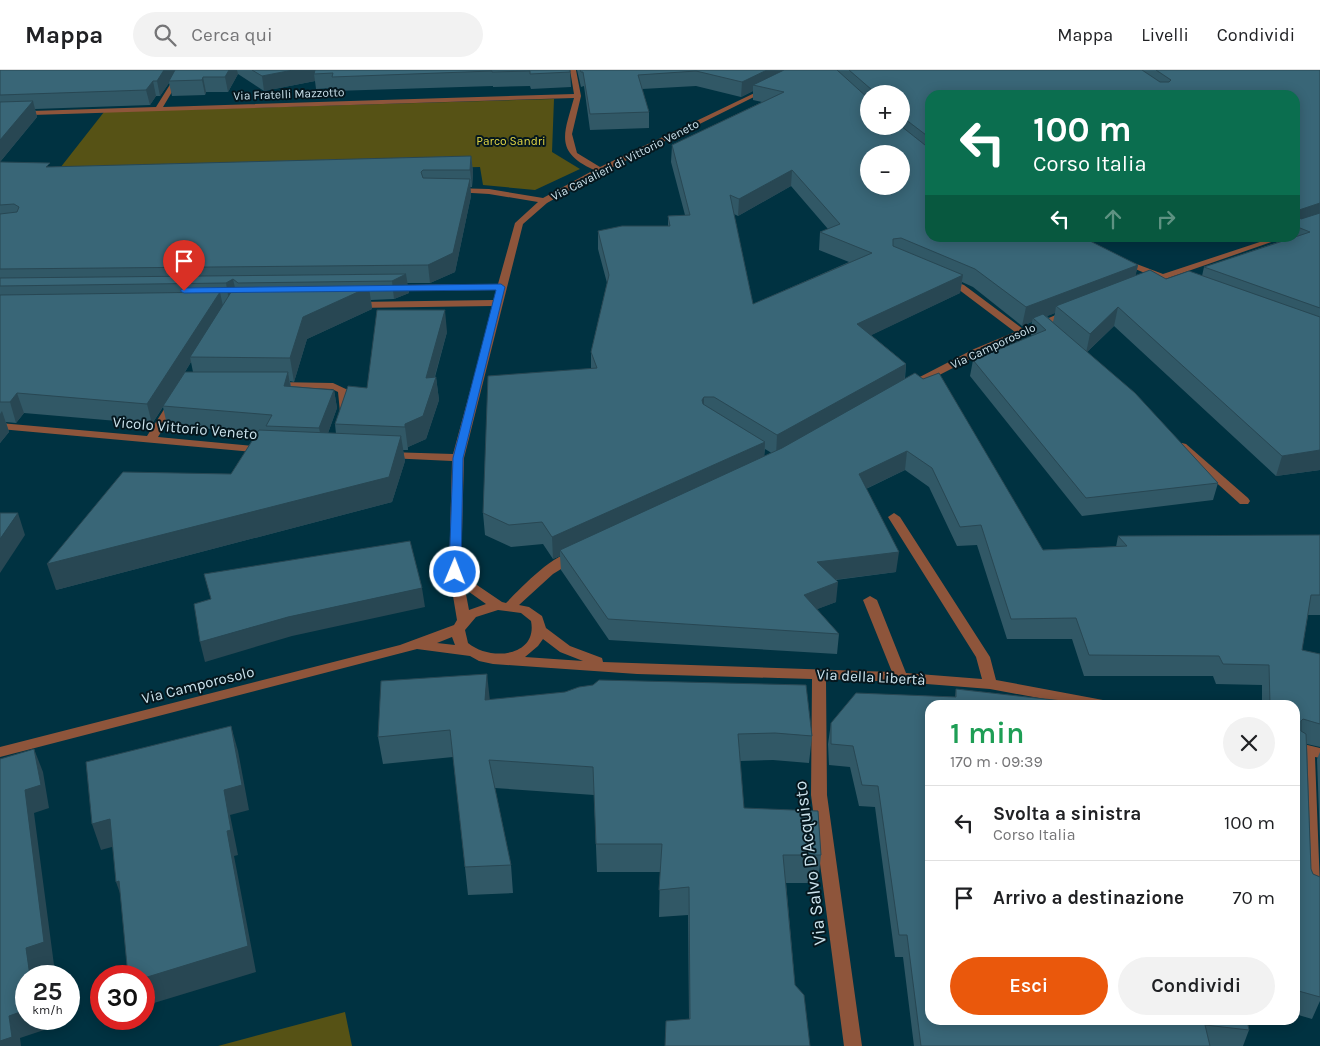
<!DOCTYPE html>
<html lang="it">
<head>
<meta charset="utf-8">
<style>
  :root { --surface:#fff; --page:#f2f2f2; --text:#202124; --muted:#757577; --line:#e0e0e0; --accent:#ea580c }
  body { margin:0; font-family:Karla,sans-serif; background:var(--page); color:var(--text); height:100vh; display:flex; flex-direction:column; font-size:19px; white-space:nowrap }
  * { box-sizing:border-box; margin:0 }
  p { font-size:16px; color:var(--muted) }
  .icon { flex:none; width:28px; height:28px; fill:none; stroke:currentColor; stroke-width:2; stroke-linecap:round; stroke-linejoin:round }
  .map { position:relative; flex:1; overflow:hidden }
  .side { position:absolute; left:925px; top:630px; width:375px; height:325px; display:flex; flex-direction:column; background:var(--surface); border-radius:15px; box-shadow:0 2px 12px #0003 }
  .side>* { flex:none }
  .banner { position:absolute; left:925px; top:20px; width:375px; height:152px; border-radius:15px; box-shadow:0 2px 12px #0003; background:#0b6e4f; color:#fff; overflow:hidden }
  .fabs { position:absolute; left:860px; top:15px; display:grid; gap:10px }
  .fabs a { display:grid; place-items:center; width:50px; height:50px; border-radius:50%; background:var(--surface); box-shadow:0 2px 12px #0003; font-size:25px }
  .speed { position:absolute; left:15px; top:895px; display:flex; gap:10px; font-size:25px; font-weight:700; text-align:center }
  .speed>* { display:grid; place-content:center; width:65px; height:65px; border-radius:50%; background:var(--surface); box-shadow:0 2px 12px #0003; line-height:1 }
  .speed small { font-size:12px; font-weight:400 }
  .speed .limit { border:8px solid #d22; background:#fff; color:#111 }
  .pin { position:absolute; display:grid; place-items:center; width:42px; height:42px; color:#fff; margin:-51px -21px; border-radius:50% 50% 50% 0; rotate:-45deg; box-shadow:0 0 5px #0007 }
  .pin .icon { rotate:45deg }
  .me { position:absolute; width:55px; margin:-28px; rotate:1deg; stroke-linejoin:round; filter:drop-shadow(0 0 4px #0008) }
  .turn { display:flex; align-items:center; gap:18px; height:105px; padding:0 25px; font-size:22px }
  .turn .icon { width:65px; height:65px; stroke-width:2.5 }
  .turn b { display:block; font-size:35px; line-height:42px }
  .lanes { display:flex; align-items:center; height:48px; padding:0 25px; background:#0003; justify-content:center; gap:25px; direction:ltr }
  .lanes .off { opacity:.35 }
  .round { display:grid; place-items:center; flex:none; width:52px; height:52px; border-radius:26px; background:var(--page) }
  .overview { display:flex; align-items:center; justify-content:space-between; height:85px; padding:0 25px }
  h1 { font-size:30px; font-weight:600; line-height:38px; color:#1e9e55 }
  .cta { display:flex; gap:10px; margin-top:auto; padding:10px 25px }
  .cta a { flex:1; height:58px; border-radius:30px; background:var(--accent); color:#fff; font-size:20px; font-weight:600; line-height:58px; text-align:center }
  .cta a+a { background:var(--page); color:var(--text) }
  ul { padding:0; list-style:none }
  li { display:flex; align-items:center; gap:15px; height:75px; padding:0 25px; border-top:1px solid var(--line) }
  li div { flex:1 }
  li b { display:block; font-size:19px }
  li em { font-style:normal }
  header { display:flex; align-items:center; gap:30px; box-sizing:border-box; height:70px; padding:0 25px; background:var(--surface); border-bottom:1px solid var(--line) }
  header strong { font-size:24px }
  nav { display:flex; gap:28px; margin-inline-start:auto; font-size:18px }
  .search { width:350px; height:45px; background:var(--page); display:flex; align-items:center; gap:12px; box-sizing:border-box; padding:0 18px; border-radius:28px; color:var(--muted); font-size:19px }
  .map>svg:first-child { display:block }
  .green { fill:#565215 }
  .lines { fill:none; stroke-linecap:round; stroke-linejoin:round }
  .minor { fill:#8e553b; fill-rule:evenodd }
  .wall { fill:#315866; fill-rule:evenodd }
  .shaded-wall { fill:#284753 }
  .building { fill:#396677; stroke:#284753; fill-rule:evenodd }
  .route { fill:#1a73e8; stroke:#114b97 }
  .labels { text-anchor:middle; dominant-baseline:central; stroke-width:4; stroke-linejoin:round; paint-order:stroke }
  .far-street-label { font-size:12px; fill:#cce3ed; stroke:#05171e }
  .far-park-label { font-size:12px; fill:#e2d645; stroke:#05171e }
  .street-label { font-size:15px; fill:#cce3ed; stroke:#05171e }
  .near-street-label { font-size:18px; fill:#cce3ed; stroke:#05171e }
</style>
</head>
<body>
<header>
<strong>Mappa</strong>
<div class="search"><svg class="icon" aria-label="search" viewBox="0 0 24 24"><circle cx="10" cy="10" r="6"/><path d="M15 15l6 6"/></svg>Cerca qui</div>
<nav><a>Mappa</a><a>Livelli</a><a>Condividi</a></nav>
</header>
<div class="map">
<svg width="1320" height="976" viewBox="0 0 1320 976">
  <rect width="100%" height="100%" fill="#003241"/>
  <g class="green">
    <path d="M 554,29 L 552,82 L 580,99 L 535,120 L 483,115 L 480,97 L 53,107 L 104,42 Z"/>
    <path d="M 345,942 L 352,976 L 218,976 Z"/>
  </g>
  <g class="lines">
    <g class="minor">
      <path d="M 570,0 L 576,0 L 581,26 L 572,64 L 577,83 L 600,97 L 765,18 L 770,19 L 603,102 L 547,133 L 523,154 L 464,388 L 461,501 L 474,513 L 502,532 L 506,533 C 520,519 559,477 579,482 L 581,485 L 579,488 L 553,504 L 519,535 L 529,537 L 542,546 L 546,558 L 570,576 L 602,588 L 603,592 L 892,602 L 863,530 L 870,526 L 877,530 L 906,603 L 982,609 L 976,587 L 888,447 L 894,443 L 900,447 L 990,587 L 996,610 L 1103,630 L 1108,632 L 1110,635 L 1077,635 L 990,619 L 901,612 L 826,609 L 827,725 L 862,976 L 844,976 L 811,725 L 812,609 L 637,604 L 493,594 L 479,591 L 470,586 L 417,579 L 0,687 L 0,677 L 400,575 L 454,555 L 457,550 L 449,502 L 452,391 L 388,388 L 382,385 L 388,382 L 453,384 L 493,236 L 355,238 L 350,235 L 355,232 L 494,230 L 497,220 L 391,221 L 386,218 L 391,215 L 498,214 L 515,153 L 538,132 L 489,124 L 455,122 L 452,122 L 452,118 L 489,119 L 543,128 L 594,100 C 554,82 564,64 574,28 L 0,46 L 0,42 L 156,37 L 176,5 L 179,3 L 182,5 L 163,37 L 574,24 ZM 465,519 L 486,534 L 469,540 ZM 498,540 L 521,543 L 531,551 C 538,586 491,592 468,573 L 465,560 L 476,547 ZM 452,567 L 455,575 L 437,573 ZM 543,569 L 560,582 L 583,591 L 525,587 L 538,576 Z"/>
      <path d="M 1272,168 L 1283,168 L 1148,215 L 1145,214 L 1145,210 L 1154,207 L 1119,192 L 1120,190 L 1126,190 L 1163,204 Z"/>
      <path d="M 946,208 L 964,215 L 1023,259 L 1065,241 L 1071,241 L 1073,243 L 982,283 L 918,316 L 910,316 L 909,314 L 910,312 L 974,279 L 1015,262 L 958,219 L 943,213 L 943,209 Z"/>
      <path d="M 275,312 L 333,313 L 348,320 L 351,334 L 349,340 L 344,343 L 340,342 L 338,322 L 332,319 L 271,317 L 270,315 Z"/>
      <path d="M 174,329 L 179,332 L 158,367 L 263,377 L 269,380 L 263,383 L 0,359 L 0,353 L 147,366 L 170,330 Z"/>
      <path d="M 1182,373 L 1186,374 L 1248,428 L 1250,431 L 1248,434 L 1240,434 L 1178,378 L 1176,376 L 1178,374 Z"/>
      <path d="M 1295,672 L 1320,678 L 1320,688 L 1315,687 L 1320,817 L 1318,822 L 1312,823 L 1306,822 L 1304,817 L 1300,683 L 1295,682 Z"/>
    </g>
  </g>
  <g class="wall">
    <path d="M 0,0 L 570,0 L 571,17 L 531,19 L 530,16 L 493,17 L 493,16 L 334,21 L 334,18 L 316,19 L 315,11 L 264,21 L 238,4 L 228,22 L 206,22 L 205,25 L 172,26 L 169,13 L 160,26 L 156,26 L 150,35 L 35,39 L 37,47 L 0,92 Z"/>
    <path d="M 577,0 L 1320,0 L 1320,400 L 1276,406 L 1114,256 L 1087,282 L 1218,413 L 1213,430 L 1082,446 L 970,306 L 973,290 L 1032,266 L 1030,264 L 1032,252 L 1022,256 L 973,217 L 962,212 L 960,223 L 871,265 L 906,294 L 905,309 L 1043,480 L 1116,477 L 1118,466 L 1320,465 L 1320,545 L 1308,545 L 1302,580 L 1320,584 L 1320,677 L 1307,674 L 1311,799 L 1313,804 L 1320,807 L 1320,931 L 1312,949 L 1295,944 L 1295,635 L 1262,635 L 1262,615 L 1216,614 L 1213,606 L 1084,606 L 1072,569 L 1007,569 L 977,475 L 957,476 L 929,417 L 905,400 L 866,419 L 896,502 L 836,510 L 836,532 L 817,539 L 839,564 L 837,584 L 609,570 L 561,500 L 560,486 L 553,489 L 543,474 L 511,477 L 485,465 L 483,443 L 591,298 L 591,282 L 607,213 L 598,179 L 598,161 L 668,156 L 668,146 L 685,145 L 671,92 L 672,75 L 762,32 L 753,30 L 753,21 L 741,27 L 696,16 L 642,19 L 649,42 L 649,58 L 590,60 L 584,16 L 581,17 ZM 869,24 L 901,24 L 901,56 L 869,56 ZM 930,25 L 1295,25 L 1295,168 L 1284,168 L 1284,170 L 1204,197 L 1202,206 L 1166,209 L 1135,206 L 1138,195 L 930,168 ZM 791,116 L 828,159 L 820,162 L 819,180 L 849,192 L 753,234 L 734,144 L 738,146 ZM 1055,243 L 1053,252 L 1047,246 ZM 765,379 L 770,382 L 771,383 L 764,386 Z"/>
    <path d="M 471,86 L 473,102 L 472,117 L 470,117 L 471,126 L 455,202 L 430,213 L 407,213 L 409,223 L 394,229 L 371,230 L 372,239 L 307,269 L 294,312 L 290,311 L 291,316 L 334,320 L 337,338 L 328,363 L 336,364 L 335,354 L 367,318 L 447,262 L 435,307 L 436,307 L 439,330 L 426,369 L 408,377 L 408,380 L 403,380 L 405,391 L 392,432 L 56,520 L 231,404 L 257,363 L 167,355 L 163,337 L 152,354 L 24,343 L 16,353 L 6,352 L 9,362 L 0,373 L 0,92 L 51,97 ZM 191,292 L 193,302 L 185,302 Z"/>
    <path d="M 956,619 L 1098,635 L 930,635 L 930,950 L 1093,953 L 1137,951 L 1137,950 L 1247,950 L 1249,960 L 1243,976 L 914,976 L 903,887 L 895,887 L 875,737 L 859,736 L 850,697 L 829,695 L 828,674 L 831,653 L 955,627 Z"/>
    <path d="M 490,630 L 812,666 L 809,693 L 773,690 L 740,691 L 744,738 L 821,785 L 818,813 L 786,813 L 795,915 L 689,949 L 688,845 L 659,847 L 660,802 L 597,802 L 594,725 L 495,718 L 511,795 L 513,823 L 468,825 L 453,687 L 383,694 L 378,667 Z"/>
    <path d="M 1320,682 L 1320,770 L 1317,689 Z"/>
  </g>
  <g class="shaded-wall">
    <path d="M 164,0 L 177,0 L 169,11 L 169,13 L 160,26 L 157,11 Z"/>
    <path d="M 229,0 L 237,0 L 238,4 L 228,22 L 225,7 Z"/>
    <path d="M 293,0 L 317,0 L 314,4 L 315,11 L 264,21 L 262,6 Z"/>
    <path d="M 767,0 L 803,0 L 753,15 L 753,21 L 741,27 L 742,12 Z"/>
    <path d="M 203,7 L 206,22 L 205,25 L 202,10 Z"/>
    <path d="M 153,11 L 156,26 L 150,35 L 146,20 Z"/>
    <path d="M 33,31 L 37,47 L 0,92 L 0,70 Z"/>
    <path d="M 471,86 L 473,102 L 472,117 L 470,100 Z"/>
    <path d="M 792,100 L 791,116 L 738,146 L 739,129 Z"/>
    <path d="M 470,109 L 471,126 L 455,202 L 430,213 L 428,195 Z"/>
    <path d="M 1320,133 L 1320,147 L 1297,157 L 1299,140 Z"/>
    <path d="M 1138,195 L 1134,213 L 1056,236 L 1055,243 L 1035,251 L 1033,248 L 1032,252 L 1022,256 L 1026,237 Z"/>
    <path d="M 406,204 L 409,223 L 394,229 L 392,211 Z"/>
    <path d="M 963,205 L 960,223 L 855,273 L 857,254 Z"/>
    <path d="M 233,209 L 237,227 L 229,231 L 226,213 Z"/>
    <path d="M 369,217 L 372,239 L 307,269 L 294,312 L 290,288 L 303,247 Z"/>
    <path d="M 220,222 L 224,241 L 190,287 L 191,292 L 152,354 L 147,334 Z"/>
    <path d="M 1118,237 L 1114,256 L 1086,283 L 1090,264 Z"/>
    <path d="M 445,240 L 447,262 L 428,330 L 426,308 Z"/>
    <path d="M 906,294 L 904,314 L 776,386 L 777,365 Z"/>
    <path d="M 288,302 L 291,321 L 284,316 Z"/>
    <path d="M 436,307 L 439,330 L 426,369 L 408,377 L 408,380 L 405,357 L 405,354 Z"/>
    <path d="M 334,320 L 337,338 L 323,377 L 319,358 Z"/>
    <path d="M 17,323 L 24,343 L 16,353 L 10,332 Z"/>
    <path d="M 704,327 L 704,347 L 702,330 Z"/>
    <path d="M 2,341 L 9,362 L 0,373 L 0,344 Z"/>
    <path d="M 401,366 L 405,391 L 392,432 L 56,520 L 47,494 Z"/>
    <path d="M 765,372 L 764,393 L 560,480 L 560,486 L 553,489 L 552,467 Z"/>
    <path d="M 1320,380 L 1320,400 L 1276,406 L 1282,386 Z"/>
    <path d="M 907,381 L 905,400 L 857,423 L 859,404 Z"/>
    <path d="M 18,443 L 25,465 L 0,503 L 0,469 Z"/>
    <path d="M 899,482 L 896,502 L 816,512 L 817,492 Z"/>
    <path d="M 838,512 L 836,532 L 802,545 L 804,525 Z"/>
    <path d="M 422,518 L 425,537 L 292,566 L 205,592 L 200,572 L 288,547 Z"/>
    <path d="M 487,604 L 490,631 L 485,630 Z"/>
    <path d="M 231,656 L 238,681 L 249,740 L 230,745 L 238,785 L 234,786 L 256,902 L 144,936 L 144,908 L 227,761 L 224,720 Z"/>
    <path d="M 34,679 L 43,702 L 49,738 L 34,743 L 54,895 L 36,901 L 37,906 L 30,906 L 26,878 L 25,720 Z"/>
    <path d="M 110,749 L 119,775 L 101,780 L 92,754 Z"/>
    <path d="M 119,811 L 125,837 L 116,812 Z"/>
    <path d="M 26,940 L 26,949 L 42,949 L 44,960 L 20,968 L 21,976 L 0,976 L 0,971 L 9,946 Z"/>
  </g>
  <g class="building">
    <path d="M 0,0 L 164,0 L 157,11 L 153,11 L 146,20 L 0,25 Z"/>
    <path d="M 175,0 L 229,0 L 225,7 L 203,7 L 202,10 L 169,11 Z"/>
    <path d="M 252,0 L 293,0 L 262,6 Z"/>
    <path d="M 315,0 L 570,0 L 570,2 L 530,4 L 530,1 L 492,2 L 492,1 L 332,7 L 333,3 L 314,4 Z"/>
    <path d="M 580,0 L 767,0 L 742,12 L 696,1 L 638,5 L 649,42 L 590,44 L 583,2 L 581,2 Z"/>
    <path d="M 784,0 L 837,0 L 869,29 L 869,56 L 901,56 L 930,79 L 930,168 L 1084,168 L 1138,195 L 1026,237 L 975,199 L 901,168 L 893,169 L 893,176 L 963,205 L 857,254 L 906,294 L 777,365 L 714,327 L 704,327 L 702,330 L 703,334 L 765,372 L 552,467 L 542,452 L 509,455 L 483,443 L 488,306 L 597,298 L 591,282 L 609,205 L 598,161 L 622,156 L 670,156 L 668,146 L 690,145 L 672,75 L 784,22 L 753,15 ZM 869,84 L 901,84 L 901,116 L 869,116 ZM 792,100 L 840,154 L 820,162 L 872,183 L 753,234 L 730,125 L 739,129 Z"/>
    <path d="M 849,0 L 1142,0 L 1160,12 L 1169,12 L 1171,10 L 1156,0 L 1320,0 L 1320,133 L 1299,140 L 1298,147 L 1301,149 L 1320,143 L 1320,238 L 1204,197 L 1292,168 L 1295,168 L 1295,167 L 1310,162 L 1295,156 L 1295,25 L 930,25 L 930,68 L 901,46 L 901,24 L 872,24 L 872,20 Z"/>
    <path d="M 33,31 L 0,70 L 0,32 Z"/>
    <path d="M 471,86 L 470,100 L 423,100 L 421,102 L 423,108 L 470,109 L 453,183 L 428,195 L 0,199 L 0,144 L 17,142 L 19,137 L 14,134 L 0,135 L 0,92 L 50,93 L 46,97 Z"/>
    <path d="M 1150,200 L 1166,209 L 1189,201 L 1320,247 L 1320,380 L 1282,386 L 1118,237 L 1090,264 L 1056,236 Z"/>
    <path d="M 406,204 L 392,211 L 238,213 L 233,209 L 226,213 L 0,216 L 0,208 Z"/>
    <path d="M 369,217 L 303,247 L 290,288 L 190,287 L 233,219 Z"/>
    <path d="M 220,222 L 147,334 L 17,323 L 10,332 L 0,332 L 0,225 Z"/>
    <path d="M 377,240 L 445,240 L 426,308 L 436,307 L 423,346 L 405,354 L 405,357 L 335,354 L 348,316 L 367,318 Z"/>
    <path d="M 1043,244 L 1135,323 L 1218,413 L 1086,428 L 973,290 L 1046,260 L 1033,248 Z"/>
    <path d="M 185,302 L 288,302 L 284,316 L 334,320 L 319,358 L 266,356 L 272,345 L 163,336 Z"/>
    <path d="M 915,303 L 923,309 L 939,303 L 1043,480 L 1127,476 L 1118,466 L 1320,465 L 1320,525 L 1311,525 L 1302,580 L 1320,584 L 1320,654 L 1303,649 L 1301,651 L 1301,661 L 1306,664 L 1311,799 L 1313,804 L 1320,807 L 1320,927 L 1295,920 L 1295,635 L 1270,635 L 1269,595 L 1223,594 L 1219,586 L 1089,585 L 1076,548 L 1011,549 L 981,455 L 960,457 L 932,398 L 907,381 L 859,404 L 899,482 L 817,492 L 838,512 L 804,525 L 839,564 L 608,549 L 560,480 L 782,378 Z"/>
    <path d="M 259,360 L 401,366 L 389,407 L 47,494 L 123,402 L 231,404 Z"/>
    <path d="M 0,443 L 18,443 L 0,469 Z"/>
    <path d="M 410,471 L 422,518 L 288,547 L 200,572 L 194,534 L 211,529 L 204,504 Z"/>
    <path d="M 487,604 L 485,630 L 565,622 L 579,617 L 593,615 L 599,610 L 806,615 L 812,666 L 775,663 L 738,664 L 744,738 L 818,741 L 821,785 L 783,785 L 795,915 L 804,925 L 810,976 L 665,976 L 666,951 L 690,949 L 689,817 L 659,820 L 662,774 L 596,774 L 593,697 L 489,690 L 511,795 L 465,797 L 450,660 L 378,667 L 381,611 Z"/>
    <path d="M 956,619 L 1098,635 L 930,635 L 930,950 L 1092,950 L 1093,953 L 1145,950 L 1247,950 L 1249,960 L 1205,955 L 1210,976 L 921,976 L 907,865 L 899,865 L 878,716 L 862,715 L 853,676 L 831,674 L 831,653 L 856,623 L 956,627 Z"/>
    <path d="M 231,656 L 242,715 L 224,720 L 231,760 L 227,761 L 248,876 L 144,908 L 144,906 L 128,906 L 119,811 L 116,812 L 110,749 L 92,754 L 86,692 Z"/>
    <path d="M 34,679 L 41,715 L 25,720 L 44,872 L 26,878 L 30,906 L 26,906 L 26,940 L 9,946 L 12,967 L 0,971 L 0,689 Z"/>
  </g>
  <path class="route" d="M 501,214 L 505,217 L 463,388 L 461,502 L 455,506 L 449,502 L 453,388 L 496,220 L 184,223 L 180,221 L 184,218 Z"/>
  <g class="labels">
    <g class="far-street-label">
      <text transform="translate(289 24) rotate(-2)">Via Fratelli Mazzotto</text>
      <text transform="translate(625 90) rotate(-27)">Via Cavalieri di Vittorio Veneto</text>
      <text transform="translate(993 276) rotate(-25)">Via Camporosolo</text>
    </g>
    <g class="far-park-label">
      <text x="511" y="71">Parco Sandri</text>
    </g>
    <g class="street-label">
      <text transform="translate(185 358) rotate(5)">Vicolo Vittorio Veneto</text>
      <text transform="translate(871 607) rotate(3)">Via della Libertà</text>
      <text transform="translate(198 615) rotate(-14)">Via Camporosolo</text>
    </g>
    <g class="near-street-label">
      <text transform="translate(810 793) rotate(-97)">Via Salvo D'Acquisto</text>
    </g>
  </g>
</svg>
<div class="fabs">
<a>+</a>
<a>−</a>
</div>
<div class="speed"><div>25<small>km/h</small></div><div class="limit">30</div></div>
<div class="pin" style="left:184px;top:221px;background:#d93025"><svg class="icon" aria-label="arrive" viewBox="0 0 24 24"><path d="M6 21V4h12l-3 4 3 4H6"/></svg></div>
<svg class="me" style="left:455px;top:502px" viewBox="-20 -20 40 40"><circle r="17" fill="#1a73e8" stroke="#fff" stroke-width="3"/><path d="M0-11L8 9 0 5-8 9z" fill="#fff"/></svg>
<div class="banner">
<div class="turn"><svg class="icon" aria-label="left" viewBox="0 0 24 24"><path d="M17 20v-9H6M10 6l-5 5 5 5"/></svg><div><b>100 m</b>Corso Italia</div></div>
<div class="lanes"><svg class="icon" aria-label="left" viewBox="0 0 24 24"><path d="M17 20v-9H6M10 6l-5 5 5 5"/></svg><svg class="icon off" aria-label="ahead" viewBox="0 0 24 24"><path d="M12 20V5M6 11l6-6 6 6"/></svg><svg class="icon off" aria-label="right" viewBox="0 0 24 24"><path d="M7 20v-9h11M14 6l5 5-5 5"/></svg></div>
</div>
<section class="side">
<div class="overview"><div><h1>1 min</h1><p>170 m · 09:39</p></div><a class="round"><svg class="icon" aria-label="close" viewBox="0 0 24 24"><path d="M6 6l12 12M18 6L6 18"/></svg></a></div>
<ul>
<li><svg class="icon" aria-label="left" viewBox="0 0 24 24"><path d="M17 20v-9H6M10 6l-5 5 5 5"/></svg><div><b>Svolta a sinistra</b><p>Corso Italia</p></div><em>100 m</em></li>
<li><svg class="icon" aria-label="arrive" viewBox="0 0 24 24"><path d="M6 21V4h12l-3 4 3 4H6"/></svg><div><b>Arrivo a destinazione</b></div><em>70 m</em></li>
</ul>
<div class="cta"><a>Esci</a><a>Condividi</a></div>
</section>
</div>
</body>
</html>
